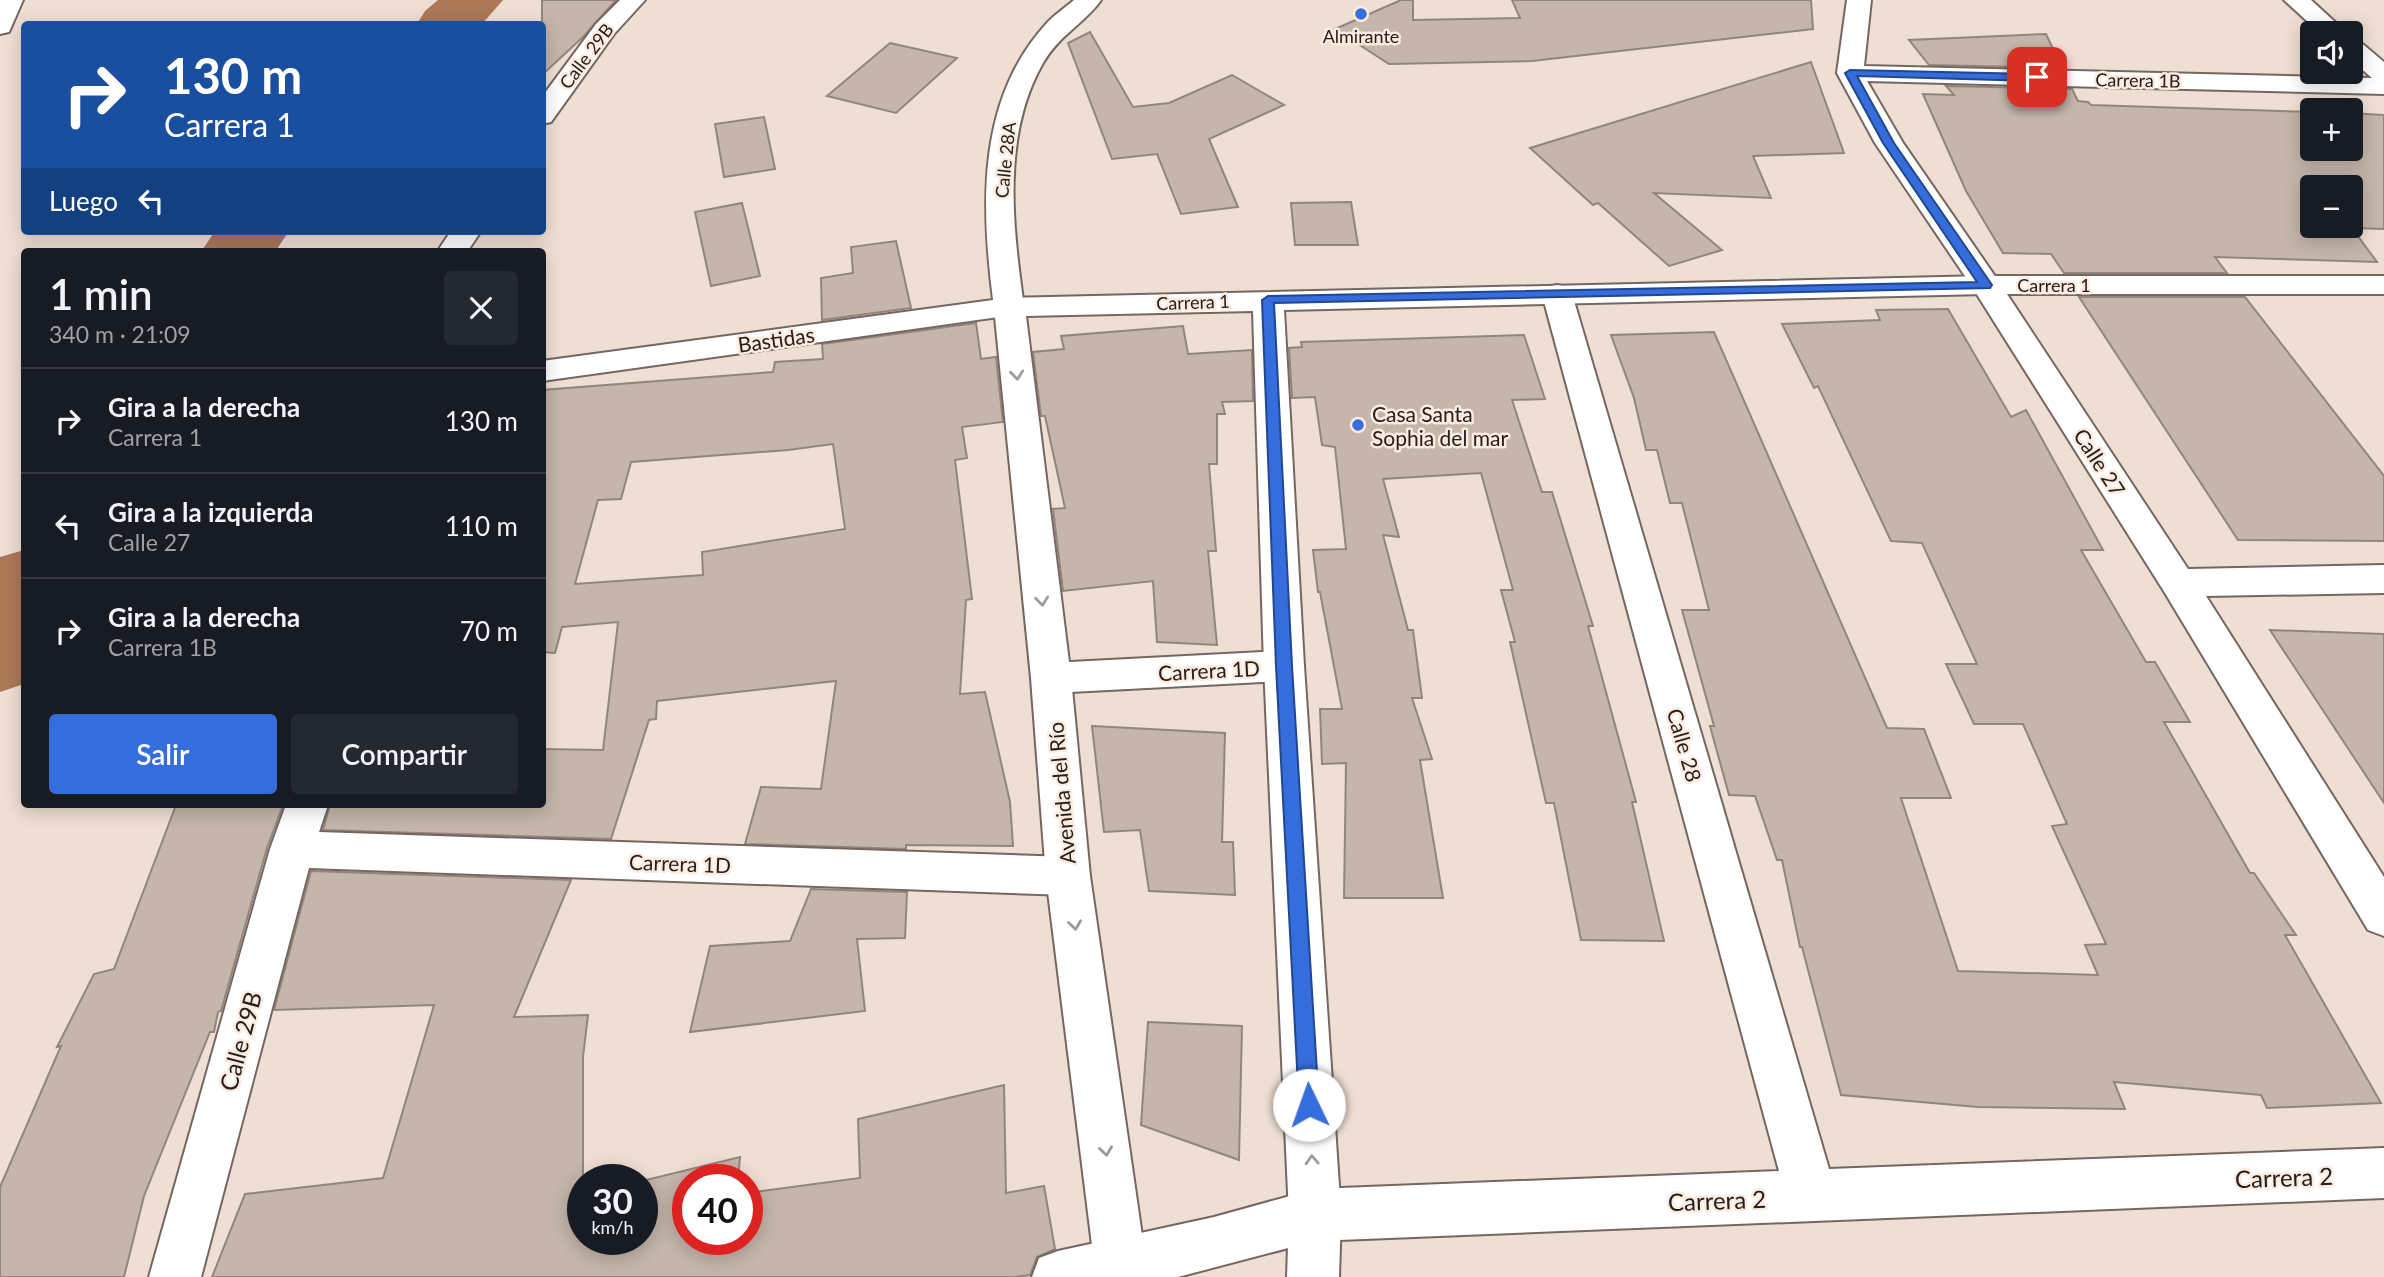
<!DOCTYPE html>
<html lang="es">
<head>
<meta charset="utf-8">
<style>
  :root { --surface:#171b24; --page:#242831; --text:#f1f3f6; --muted:#9ea1a6; --line:#363941; --accent:#356ddc }
  body { margin:0; font-family:Lato,sans-serif; background:var(--page); color:var(--text); height:100vh; display:flex; flex-direction:column; font-size:26px; white-space:nowrap }
  * { box-sizing:border-box; margin:0 }
  p { font-size:23px; color:var(--muted) }
  .icon { flex:none; width:38px; height:38px; fill:none; stroke:currentColor; stroke-width:2; stroke-linecap:round; stroke-linejoin:round }
  .map { position:relative; flex:1; overflow:hidden }
  .sheet { position:absolute; left:21px; top:248px; width:525px; height:560px; display:flex; flex-direction:column; background:var(--surface); border-radius:7px; box-shadow:0 4px 18px #0003 }
  .sheet>* { flex:none }
  .banner { position:absolute; left:21px; top:21px; width:525px; height:214px; border-radius:7px; box-shadow:0 4px 18px #0003; background:#1a4fa0; color:#fff; overflow:hidden }
  .controls { position:absolute; left:2300px; top:21px; display:grid; gap:14px }
  .controls a { display:grid; place-items:center; width:63px; height:63px; border-radius:7px; background:var(--surface); box-shadow:0 4px 18px #0003; font-size:35px }
  .speed { position:absolute; left:567px; top:1164px; display:flex; gap:14px; font-size:35px; font-weight:700; text-align:center }
  .speed>* { display:grid; place-content:center; width:91px; height:91px; border-radius:50%; background:var(--surface); box-shadow:0 4px 18px #0003; line-height:1 }
  .speed small { font-size:18px; font-weight:400 }
  .speed .limit { border:10px solid #d22; background:#fff; color:#111 }
  .pin { position:absolute; display:grid; place-items:center; width:60px; height:60px; color:#fff; margin:-30px; border-radius:14px; box-shadow:0 4px 10px #0006 }
  .me { position:absolute; width:77px; margin:-38px; rotate:357deg; stroke-linejoin:round; filter:drop-shadow(0 0 5px #0008) }
  .turn { display:flex; align-items:center; gap:24px; height:147px; padding:0 28px; font-size:32px }
  .turn .icon { width:91px; height:91px; stroke-width:2.5 }
  .turn b { display:block; font-size:49px; line-height:60px }
  .then { display:flex; align-items:center; height:66px; padding:0 28px; background:#0003; gap:14px; font-size:26px }
  .round { display:grid; place-items:center; flex:none; width:74px; height:74px; border-radius:7px; background:var(--page) }
  .summary { display:flex; align-items:center; justify-content:space-between; height:119px; padding:0 28px }
  h1 { font-size:42px; font-weight:600; line-height:52px }
  .cta { display:flex; gap:14px; margin-top:auto; padding:14px 28px }
  .cta a { flex:1; height:80px; border-radius:7px; background:var(--accent); color:#fff; font-size:28px; font-weight:600; line-height:80px; text-align:center }
  .cta a+a { background:var(--page); color:var(--text) }
  ul { padding:0; list-style:none }
  li { display:flex; align-items:center; gap:21px; height:105px; padding:0 28px; border-top:2px solid var(--line) }
  li div { flex:1 }
  li b { display:block; font-size:26px }
  li em { font-style:normal }
  .map>svg:first-child { display:block }
  .lines { fill:none; stroke-linecap:round; stroke-linejoin:round }
  .river { fill:#ac7858; fill-rule:evenodd }
  .building { fill:#c5b5ab; stroke:#94857c; stroke-width:2; fill-rule:evenodd }
  .minor-casing { stroke:#75675f; stroke-width:4 }
  .tertiary-casing { stroke:#75675f; stroke-width:4 }
  .minor { fill:#fff; fill-rule:evenodd }
  .tertiary { fill:#fff; fill-rule:evenodd }
  .oneway { stroke:#9d9b99 }
  .route { fill:#356ddc; stroke:#22478f; stroke-width:2 }
  .poi-dot { fill:#356ddc; stroke:#fcebe1; stroke-width:2.5 }
  .labels { text-anchor:middle; dominant-baseline:central; stroke-width:5; stroke-linejoin:round; paint-order:stroke }
  .far-poi-label { font-size:18px; fill:#26201c; stroke:#fcebe1 }
  .far-street-label { font-size:18px; fill:#26201c; stroke:#fcebe1 }
  .street-label { font-size:21px; fill:#26201c; stroke:#fcebe1 }
  .poi-label { font-size:21px; fill:#26201c; stroke:#fcebe1; text-anchor:start }
  .near-street-label { font-size:24px; fill:#26201c; stroke:#fcebe1 }
</style>
</head>
<body>
<div class="map">
<svg width="2384" height="1277" viewBox="0 0 2384 1277">
  <rect width="100%" height="100%" fill="#efded4"/>
  <g class="lines">
    <g class="river">
      <path d="M 438,0 L 503,0 L 482,24 L 417,24 L 425,11 Z"/>
      <path d="M 215,231 L 289,231 L 275,252 L 201,252 Z"/>
      <path d="M 24,550 L 24,684 L 0,692 L 0,557 Z"/>
    </g>
  </g>
  <g class="building">
    <path d="M 542,0 L 616,0 L 583,37 L 542,75 Z"/>
    <path d="M 1401,0 L 1413,0 L 1413,20 L 1520,18 L 1512,0 L 1811,0 L 1813,29 L 1532,61 L 1389,64 L 1335,29 Z"/>
    <path d="M 1090,32 L 1133,107 L 1169,103 L 1232,75 L 1284,105 L 1209,139 L 1238,207 L 1181,214 L 1157,154 L 1112,159 L 1068,43 Z"/>
    <path d="M 2046,34 L 2062,68 L 1929,65 L 1909,40 Z"/>
    <path d="M 890,43 L 957,58 L 896,113 L 827,96 Z"/>
    <path d="M 1811,62 L 1844,153 L 1753,156 L 1771,198 L 1654,193 L 1722,250 L 1669,266 L 1598,203 L 1593,205 L 1530,148 Z"/>
    <path d="M 1946,86 L 2072,89 L 2078,101 L 2088,102 L 2091,105 L 2312,112 L 2312,149 L 2350,149 L 2350,113 L 2384,115 L 2384,229 L 2352,228 L 2377,262 L 2215,257 L 2227,273 L 2064,273 L 2051,254 L 2003,253 L 1966,191 L 1923,94 L 1954,95 ZM 2312,187 L 2350,187 L 2350,226 L 2312,226 Z"/>
    <path d="M 764,117 L 775,169 L 724,177 L 715,124 Z"/>
    <path d="M 1351,202 L 1358,245 L 1295,245 L 1291,203 Z"/>
    <path d="M 742,203 L 760,276 L 711,286 L 695,212 Z"/>
    <path d="M 896,241 L 911,308 L 822,320 L 821,278 L 853,273 L 851,247 Z"/>
    <path d="M 2079,297 L 2245,297 L 2384,476 L 2384,541 L 2238,540 Z"/>
    <path d="M 1948,309 L 2011,417 L 2026,410 L 2103,550 L 2081,550 L 2146,662 L 2155,662 L 2190,722 L 2164,722 L 2250,873 L 2254,873 L 2296,935 L 2285,935 L 2381,1103 L 2267,1108 L 2261,1095 L 2114,1082 L 2125,1109 L 1978,1107 L 1841,1095 L 1802,947 L 1800,947 L 1782,860 L 1777,860 L 1755,796 L 1729,795 L 1710,726 L 1714,726 L 1682,610 L 1709,610 L 1682,503 L 1670,503 L 1657,450 L 1646,450 L 1634,398 L 1611,335 L 1714,332 L 1887,728 L 1924,729 L 1951,798 L 1901,798 L 1958,971 L 2098,975 L 2085,945 L 2106,944 L 2052,826 L 2067,824 L 2023,724 L 1974,724 L 1946,664 L 1977,664 L 1922,543 L 1891,541 L 1818,386 L 1814,388 L 1782,324 L 1880,320 L 1876,310 Z"/>
    <path d="M 976,323 L 981,359 L 996,357 L 1003,422 L 962,427 L 967,458 L 955,460 L 972,599 L 966,600 L 960,694 L 985,692 L 1010,802 L 1013,846 L 906,845 L 906,849 L 745,844 L 761,787 L 821,789 L 836,681 L 657,701 L 656,719 L 649,720 L 611,839 L 323,830 L 330,805 L 542,805 L 542,749 L 603,750 L 618,622 L 562,627 L 555,653 L 542,652 L 542,390 L 773,372 L 775,362 L 823,359 L 822,344 ZM 833,444 L 845,529 L 702,552 L 703,575 L 575,584 L 598,500 L 621,499 L 631,462 L 788,450 Z"/>
    <path d="M 1183,326 L 1188,354 L 1252,350 L 1253,401 L 1222,402 L 1225,414 L 1217,414 L 1217,464 L 1209,464 L 1216,551 L 1208,551 L 1217,645 L 1157,642 L 1153,581 L 1063,591 L 1053,509 L 1065,508 L 1045,416 L 1041,416 L 1033,352 L 1064,349 L 1061,336 Z"/>
    <path d="M 1524,335 L 1545,399 L 1512,400 L 1542,492 L 1552,492 L 1593,626 L 1588,626 L 1636,802 L 1632,802 L 1664,941 L 1581,940 L 1554,803 L 1546,803 L 1510,642 L 1515,642 L 1501,590 L 1513,590 L 1481,473 L 1383,479 L 1399,537 L 1383,535 L 1408,630 L 1413,630 L 1422,698 L 1412,698 L 1432,759 L 1420,760 L 1443,898 L 1344,898 L 1346,763 L 1322,764 L 1320,709 L 1342,709 L 1320,592 L 1318,592 L 1313,550 L 1346,549 L 1335,447 L 1322,445 L 1315,397 L 1292,398 L 1289,348 L 1302,347 L 1301,342 Z"/>
    <path d="M 2270,630 L 2384,634 L 2384,803 Z"/>
    <path d="M 1092,726 L 1225,733 L 1222,842 L 1233,842 L 1235,895 L 1149,891 L 1140,830 L 1104,832 Z"/>
    <path d="M 176,805 L 283,805 L 267,848 L 221,1011 L 218,1012 L 214,1032 L 210,1032 L 144,1196 L 124,1277 L 0,1277 L 0,1187 L 61,1046 L 57,1047 L 94,974 L 114,969 Z"/>
    <path d="M 311,871 L 571,880 L 514,1017 L 588,1015 L 583,1057 L 583,1239 L 642,1239 L 642,1181 L 740,1157 L 738,1180 L 688,1180 L 688,1239 L 747,1239 L 747,1193 L 860,1178 L 858,1119 L 1004,1085 L 1006,1193 L 1044,1186 L 1055,1249 L 1037,1257 L 1030,1275 L 1014,1277 L 212,1277 L 245,1194 L 383,1178 L 434,1005 L 274,1010 Z"/>
    <path d="M 811,889 L 907,892 L 905,938 L 857,939 L 865,1011 L 690,1032 L 710,946 L 790,941 Z"/>
    <path d="M 1148,1022 L 1242,1026 L 1239,1160 L 1141,1125 Z"/>
  </g>
  <g class="lines">
    <defs>
      <g id="minor">
        <path d="M 0,0 L 23,0 L 9,32 L 0,34 Z"/>
        <path d="M 620,0 L 645,0 L 614,34 L 551,122 L 542,124 L 542,97 L 596,24 Z"/>
        <path d="M 1074,0 L 1101,0 C 1085,23 1059,35 1043,63 C 1001,136 1013,228 1024,307 L 1020,314 L 542,381 L 542,361 L 993,300 C 981,205 977,100 1046,24 C 1054,15 1065,8 1074,0 Z"/>
        <path d="M 1847,0 L 1871,0 L 1864,66 L 2372,78 L 2350,59 L 2350,39 L 2359,41 L 2384,62 L 2384,94 L 1867,81 L 1903,143 L 2001,285 L 2188,569 L 2384,565 L 2384,593 L 2206,596 L 2384,877 L 2384,936 L 2368,930 L 2165,593 L 1971,285 L 1875,143 L 1837,73 Z"/>
        <path d="M 2284,0 L 2311,0 L 2347,33 L 2320,33 Z"/>
        <path d="M 451,231 L 481,231 L 467,252 L 437,252 Z"/>
        <path d="M 1557,285 L 1568,287 L 1572,294 L 1829,1169 L 2384,1148 L 2384,1198 L 1315,1241 L 1178,1277 L 1032,1277 L 1039,1258 L 1058,1251 L 1214,1217 L 1315,1189 L 1779,1171 L 1542,294 L 1546,287 Z"/>
        <path d="M 1284,651 L 1298,655 L 1304,666 L 1298,677 L 1284,681 L 1051,693 L 1037,689 L 1031,678 L 1037,667 L 1051,663 Z"/>
        <path d="M 286,805 L 328,805 L 319,832 L 1068,857 L 1084,863 L 1090,876 L 1084,889 L 1068,895 L 309,868 L 201,1277 L 149,1277 L 270,849 Z"/>
      </g>
      <path id="tertiary" d="M 1986,276 L 2384,276 L 2384,294 L 1986,294 L 1284,310 L 1304,666 L 1341,1215 L 1339,1277 L 1287,1277 L 1289,1215 L 1264,666 L 1253,311 L 1026,316 L 1071,678 L 1090,876 L 1148,1277 L 1096,1277 L 1046,876 L 1031,678 L 994,307 L 998,300 L 1009,298 Z"/>
    </defs>
    <use href="#minor" class="minor-casing"/>
    <use href="#tertiary" class="tertiary-casing"/>
    <use href="#minor" class="minor"/>
    <use href="#tertiary" class="tertiary"/>
  </g>
  <defs><path id="oneway-chevron" d="M-2-3.5L2.5 0L-2 3.5" fill="none" stroke-width="1.6" stroke-linecap="round" stroke-linejoin="round" transform="scale(1.75)"/></defs>
  <g class="oneway">
    <use href="#oneway-chevron" transform="translate(1017 375) rotate(84)"/>
    <use href="#oneway-chevron" transform="translate(1042 601) rotate(84)"/>
    <use href="#oneway-chevron" transform="translate(1075 925) rotate(82)"/>
    <use href="#oneway-chevron" transform="translate(1106 1151) rotate(82)"/>
    <use href="#oneway-chevron" transform="translate(1312 1160) rotate(-93)"/>
  </g>
  <path class="route" d="M 1850,70 L 2037,74 L 2042,77 L 2037,81 L 1857,76 L 1894,143 L 1992,285 L 1990,288 L 1274,303 L 1292,666 L 1319,1105 L 1316,1112 L 1309,1115 L 1302,1112 L 1299,1105 L 1276,666 L 1262,300 L 1268,296 L 1977,282 L 1883,143 L 1845,73 Z"/>
  <g class="poi-dot">
    <circle cx="1361" cy="14" r="7"/>
    <circle cx="1358" cy="425" r="7"/>
  </g>
  <g class="labels">
    <g class="far-poi-label">
      <text x="1361" y="36">Almirante</text>
    </g>
    <g class="far-street-label">
      <text transform="translate(586 56) rotate(-53)">Calle 29B</text>
      <text transform="translate(2138 80) rotate(1)">Carrera 1B</text>
      <text transform="translate(1005 160) rotate(-84)">Calle 28A</text>
      <text x="2054" y="285">Carrera 1</text>
      <text transform="translate(1193 302) rotate(-2)">Carrera 1</text>
    </g>
    <g class="street-label">
      <text transform="translate(776 339) rotate(-8)">Bastidas</text>
      <text transform="translate(2100 462) rotate(57)">Calle 27</text>
      <text transform="translate(1209 670) rotate(-3)">Carrera 1D</text>
      <text transform="translate(1685 745) rotate(74)">Calle 28</text>
      <text transform="translate(1061 793) rotate(-95)">Avenida del Río</text>
      <text transform="translate(680 863) rotate(2)">Carrera 1D</text>
    </g>
    <g class="poi-label">
      <text x="1372" y="413">Casa Santa<tspan x="1372" dy="24">Sophia del mar</tspan></text>
    </g>
    <g class="near-street-label">
      <text transform="translate(240 1041) rotate(-75)">Calle 29B</text>
      <text transform="translate(2284 1177) rotate(-2)">Carrera 2</text>
      <text transform="translate(1717 1200) rotate(-2)">Carrera 2</text>
    </g>
  </g>
</svg>
<div class="controls">
<a><svg class="icon" aria-label="sound" viewBox="0 0 24 24"><path d="M4 9h4l5-4v14l-5-4H4zM17 9q2 3 0 6"/></svg></a>
<a>+</a>
<a>−</a>
</div>
<div class="speed"><div>30<small>km/h</small></div><div class="limit">40</div></div>
<div class="pin" style="left:2037px;top:77px;background:#d93025"><svg class="icon" aria-label="arrive" viewBox="0 0 24 24"><path d="M6 21V4h12l-3 4 3 4H6"/></svg></div>
<svg class="me" style="left:1309px;top:1105px" viewBox="-20 -20 40 40"><circle r="19" fill="#fff"/><path d="M0-13L10 11 0 6-10 11z" fill="#356ddc"/></svg>
<div class="banner">
<div class="turn"><svg class="icon" aria-label="right" viewBox="0 0 24 24"><path d="M7 20v-9h11M14 6l5 5-5 5"/></svg><div><b>130 m</b>Carrera 1</div></div>
<div class="then">Luego<svg class="icon" aria-label="left" viewBox="0 0 24 24"><path d="M17 20v-9H6M10 6l-5 5 5 5"/></svg></div>
</div>
<section class="sheet">
<div class="summary"><div><h1>1 min</h1><p>340 m · 21:09</p></div><a class="round"><svg class="icon" aria-label="close" viewBox="0 0 24 24"><path d="M6 6l12 12M18 6L6 18"/></svg></a></div>
<ul>
<li><svg class="icon" aria-label="right" viewBox="0 0 24 24"><path d="M7 20v-9h11M14 6l5 5-5 5"/></svg><div><b>Gira a la derecha</b><p>Carrera 1</p></div><em>130 m</em></li>
<li><svg class="icon" aria-label="left" viewBox="0 0 24 24"><path d="M17 20v-9H6M10 6l-5 5 5 5"/></svg><div><b>Gira a la izquierda</b><p>Calle 27</p></div><em>110 m</em></li>
<li><svg class="icon" aria-label="right" viewBox="0 0 24 24"><path d="M7 20v-9h11M14 6l5 5-5 5"/></svg><div><b>Gira a la derecha</b><p>Carrera 1B</p></div><em>70 m</em></li>
</ul>
<div class="cta"><a>Salir</a><a>Compartir</a></div>
</section>
</div>
</body>
</html>
